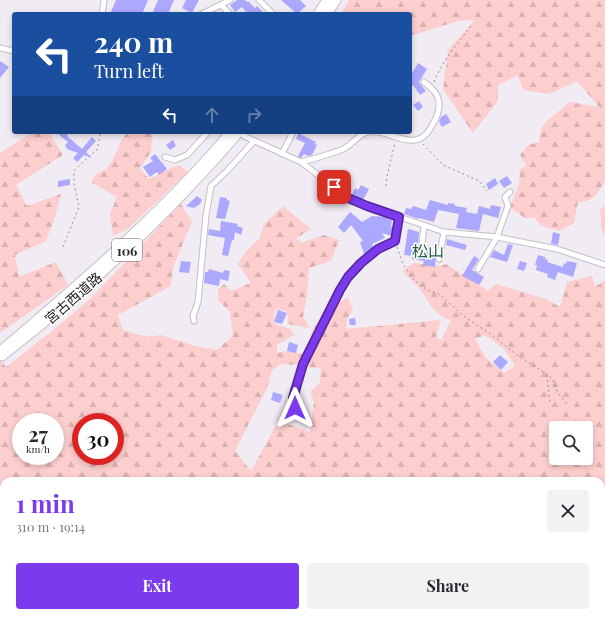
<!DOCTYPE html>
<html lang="en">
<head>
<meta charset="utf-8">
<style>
  :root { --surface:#fff; --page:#f2f2f3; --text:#2b2b33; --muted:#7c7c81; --accent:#7c3aed }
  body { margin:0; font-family:"Playfair Display","Noto Sans JP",serif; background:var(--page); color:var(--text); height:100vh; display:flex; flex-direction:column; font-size:15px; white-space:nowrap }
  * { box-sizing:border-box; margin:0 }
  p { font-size:13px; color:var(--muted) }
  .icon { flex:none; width:22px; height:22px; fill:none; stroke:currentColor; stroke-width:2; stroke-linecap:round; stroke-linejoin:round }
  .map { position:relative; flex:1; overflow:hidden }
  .side { position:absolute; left:0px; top:477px; width:605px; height:140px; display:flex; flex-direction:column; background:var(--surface); border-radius:12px 12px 0 0; box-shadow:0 2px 6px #0003 }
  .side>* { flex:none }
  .hud { position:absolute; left:12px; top:12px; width:400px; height:122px; border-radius:4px; box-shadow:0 2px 6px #0003; background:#1a4fa0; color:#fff; overflow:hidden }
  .tools { position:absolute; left:549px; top:421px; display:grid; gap:8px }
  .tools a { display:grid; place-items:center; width:44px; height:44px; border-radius:4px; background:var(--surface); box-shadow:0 2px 6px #0003; font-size:20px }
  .speed { position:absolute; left:12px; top:413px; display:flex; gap:8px; font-size:20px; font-weight:700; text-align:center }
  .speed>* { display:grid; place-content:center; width:52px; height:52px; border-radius:50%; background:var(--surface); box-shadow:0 2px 6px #0003; line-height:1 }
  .speed small { font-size:10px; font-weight:400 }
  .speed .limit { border:6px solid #d22; background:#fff; color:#111 }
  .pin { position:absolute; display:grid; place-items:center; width:34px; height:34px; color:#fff; margin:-17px; border-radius:8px; box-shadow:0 2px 6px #0006 }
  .me { position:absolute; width:44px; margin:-22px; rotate:0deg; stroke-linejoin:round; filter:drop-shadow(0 0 3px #0008) }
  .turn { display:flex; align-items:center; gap:14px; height:84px; padding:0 16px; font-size:18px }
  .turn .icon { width:52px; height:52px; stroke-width:2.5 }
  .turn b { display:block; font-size:28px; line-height:34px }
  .lanes { display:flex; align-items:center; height:38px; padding:0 16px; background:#0003; justify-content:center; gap:20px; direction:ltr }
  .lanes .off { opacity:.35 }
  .round { display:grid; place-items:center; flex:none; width:42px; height:42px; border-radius:4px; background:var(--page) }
  .overview { display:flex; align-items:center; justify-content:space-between; height:68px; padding:0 16px }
  h1 { font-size:24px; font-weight:700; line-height:30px; color:var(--accent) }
  .cta { display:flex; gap:8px; margin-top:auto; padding:8px 16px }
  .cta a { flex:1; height:46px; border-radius:4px; background:var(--accent); color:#fff; font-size:16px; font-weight:700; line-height:46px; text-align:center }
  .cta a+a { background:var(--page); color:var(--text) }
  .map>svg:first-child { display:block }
  .forest { fill:url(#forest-firs); fill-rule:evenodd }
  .building { fill:#aca8fd }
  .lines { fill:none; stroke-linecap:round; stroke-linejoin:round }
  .minor-casing { stroke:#c4bec6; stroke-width:7 }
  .motorway-casing { stroke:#c4bec6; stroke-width:11 }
  .path { stroke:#928e93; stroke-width:1; stroke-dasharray:2 3; stroke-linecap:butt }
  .minor { stroke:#fff; stroke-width:5 }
  .motorway { stroke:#fff; stroke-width:9 }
  .route-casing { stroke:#51269a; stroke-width:10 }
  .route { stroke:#7c3aed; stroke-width:7 }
  .labels { text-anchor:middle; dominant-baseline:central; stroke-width:3; stroke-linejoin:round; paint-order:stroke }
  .shield { fill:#fff; stroke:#686668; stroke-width:1 }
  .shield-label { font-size:13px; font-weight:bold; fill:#272528 }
  .street-label { font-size:14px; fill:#272528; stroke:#fff }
  .quarter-label { font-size:16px; fill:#1e5d40; stroke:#fff }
</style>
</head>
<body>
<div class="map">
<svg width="605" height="617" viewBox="0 0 605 617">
  <defs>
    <pattern id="forest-firs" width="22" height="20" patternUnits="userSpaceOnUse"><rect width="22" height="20" fill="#fccecd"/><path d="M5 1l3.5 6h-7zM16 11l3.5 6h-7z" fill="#d8b1b0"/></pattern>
  </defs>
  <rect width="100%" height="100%" fill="#f1ebf3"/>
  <g class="forest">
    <path d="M 349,0 L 605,0 L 605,182 C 596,195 594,201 578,202 L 574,223 L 559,231 L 540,225 L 535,218 L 525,218 L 510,207 L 519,185 L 520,169 L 527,166 L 520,155 L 528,145 L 539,142 L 541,128 L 548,120 L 570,102 L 599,107 L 577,81 L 550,94 L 523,90 L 518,75 L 498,85 L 498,101 L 473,133 L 443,89 L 448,50 L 475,20 L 458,21 L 410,36 L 410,14 L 341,14 Z"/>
    <path d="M 33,132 L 49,132 L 63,155 L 16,185 L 27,206 L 61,194 L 55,217 L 46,241 L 15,255 L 19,277 L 56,262 L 68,285 L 0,333 L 0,153 Z"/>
    <path d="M 128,132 L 153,132 L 151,152 L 140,168 L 149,179 L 173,167 L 180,166 L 188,172 L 129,228 L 113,236 L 110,214 L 117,197 L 91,182 L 96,174 L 107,169 L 114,157 L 122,139 Z"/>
    <path d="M 181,204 L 192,222 L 173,267 L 171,286 L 118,315 L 123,330 L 147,337 L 161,335 L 195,346 L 217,350 L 233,336 L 230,312 L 218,300 L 218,289 L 224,284 L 231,291 L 251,283 L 238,264 L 246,251 L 260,238 L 264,224 L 283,206 L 311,229 L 296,238 L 301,243 L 324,235 L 339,240 L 331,261 L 309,268 L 307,296 L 303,317 L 310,328 L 288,324 L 287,311 L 276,309 L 273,323 L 291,329 L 294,335 L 277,345 L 277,353 L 285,351 L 304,354 L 300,365 L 281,364 L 272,370 L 267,388 L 235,451 L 251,471 L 275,427 L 286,423 L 310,432 L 314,402 L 310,392 L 320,383 L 321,368 L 305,367 L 312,330 L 324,312 L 348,297 L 353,310 L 347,319 L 346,329 L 441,320 L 436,337 L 441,340 L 451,321 C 432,312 433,308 422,292 C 417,285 409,278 402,271 L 414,263 L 440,266 L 446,264 L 488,291 L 496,284 L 546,299 L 560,307 L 567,282 L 592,276 L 595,287 L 605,280 L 605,617 L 0,617 L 0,359 L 6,367 L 52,331 L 91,298 ZM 485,335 L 504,349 L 515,366 L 504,373 L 486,358 L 475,339 ZM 21,422 L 55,422 L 55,456 L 21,456 ZM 81,422 L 115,422 L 115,456 L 81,456 ZM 556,428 L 586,428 L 586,458 L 556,458 ZM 4,481 L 601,481 L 601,613 L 4,613 Z"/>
    <path d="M 605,206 L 605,234 L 602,232 L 600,209 Z"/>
  </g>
  <g class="building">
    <path d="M 116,0 L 148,0 L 142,14 L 110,14 Z"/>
    <path d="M 158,0 L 174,0 L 168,14 L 152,14 Z"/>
    <path d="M 186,0 L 199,0 L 192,13 L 182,8 Z"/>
    <path d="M 237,0 L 245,0 L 247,2 L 248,1 L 255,8 L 257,6 L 265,14 L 248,14 L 242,7 L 235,12 L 230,5 Z"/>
    <path d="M 281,0 L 300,0 L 306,6 L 297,14 Z"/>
    <path d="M 0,61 L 9,67 L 0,78 Z"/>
    <path d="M 418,63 L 427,69 L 419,82 L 426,91 L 420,95 L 413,85 L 410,91 L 410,77 Z"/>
    <path d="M 419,101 L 423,107 L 418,111 L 413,105 Z"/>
    <path d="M 446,114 L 451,122 L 442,127 L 439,122 L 441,117 Z"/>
    <path d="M 62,132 L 65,132 L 68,134 L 67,136 L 82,149 L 92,137 L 96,141 L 86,152 L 92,158 L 84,155 L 77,162 L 73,158 L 78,153 L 67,149 L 65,145 L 68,142 L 59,135 Z"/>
    <path d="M 298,133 L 316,142 L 315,144 L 317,145 L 312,155 L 308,156 L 304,154 L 301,158 L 298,156 L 305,143 L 296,139 Z"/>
    <path d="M 173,140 L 176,146 L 170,150 L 166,145 Z"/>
    <path d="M 155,154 L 167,169 L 159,175 L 157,172 L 150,177 L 143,167 L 153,161 L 150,158 Z"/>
    <path d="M 507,176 L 512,183 L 504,188 L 499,181 Z"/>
    <path d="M 495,178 L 498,184 L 489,190 L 486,184 Z"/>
    <path d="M 70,179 L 70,185 L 58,187 L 58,181 Z"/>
    <path d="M 361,185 L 369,189 L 363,200 L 352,195 L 355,188 L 358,190 Z"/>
    <path d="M 197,196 L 202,200 L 200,204 L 194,208 L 186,206 Z"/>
    <path d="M 220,197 L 227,198 L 227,200 L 230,201 L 225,219 L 216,218 Z"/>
    <path d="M 430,200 L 448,205 L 448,203 L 455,204 L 455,206 L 467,208 L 466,212 L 477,214 L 479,206 L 490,209 L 491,205 L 501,207 L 498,218 L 483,214 L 479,231 L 456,228 L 459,214 L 438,210 L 434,222 L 419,218 L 419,219 L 404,214 L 406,208 L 411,209 L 413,206 L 426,210 Z"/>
    <path d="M 350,212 L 362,222 L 372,216 L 388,217 L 388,219 L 392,220 L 391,227 L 393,228 L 392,236 L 382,233 L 385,238 L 372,244 L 374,248 L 364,254 L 360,242 L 363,241 L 351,225 L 344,233 L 338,227 Z"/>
    <path d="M 221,221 L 238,224 L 237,226 L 243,228 L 241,235 L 235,232 L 234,240 L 232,240 L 228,256 L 222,255 L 225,238 L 208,235 L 209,229 L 220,231 Z"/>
    <path d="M 408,229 L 419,232 L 418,245 L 419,247 L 422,248 L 425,246 L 430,247 L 430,252 L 436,253 L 435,267 L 423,265 L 424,261 L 412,259 L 413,256 L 404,255 Z"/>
    <path d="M 553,232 L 560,234 L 558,245 L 551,244 Z"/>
    <path d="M 447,239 L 467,245 L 465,250 L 446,245 Z"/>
    <path d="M 508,244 L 513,245 L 507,262 L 490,257 L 494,250 L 504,255 Z"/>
    <path d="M 538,255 L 545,257 L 545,259 L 548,260 L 547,262 L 563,267 L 564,263 L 566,264 L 567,261 L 577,263 L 573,277 L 558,272 L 555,280 L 547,277 L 548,274 L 536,270 L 537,265 L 535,265 Z"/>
    <path d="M 474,256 L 479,259 L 472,270 L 484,277 L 479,285 L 462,276 Z"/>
    <path d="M 181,261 L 191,262 L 189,273 L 179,272 Z"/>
    <path d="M 520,261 L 527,263 L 524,271 L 517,269 Z"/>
    <path d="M 209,269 L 223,273 L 224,270 L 230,271 L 228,281 L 220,279 L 219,286 L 204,283 L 205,272 L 208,272 Z"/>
    <path d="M 278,310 L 287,313 L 282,324 L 274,322 Z"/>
    <path d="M 355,318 L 356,325 L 350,325 L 349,319 Z"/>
    <path d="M 289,342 L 298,345 L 296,353 L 287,351 Z"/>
    <path d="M 500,355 L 508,362 L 501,370 L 493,362 Z"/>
    <path d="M 273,392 L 283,395 L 280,403 L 271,400 Z"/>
  </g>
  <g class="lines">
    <defs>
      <g id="minor">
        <path d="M 259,0 L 273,14"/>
        <path d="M 221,5 L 230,14"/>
        <path d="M 102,14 L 104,0"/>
        <path d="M 202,14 L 230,0"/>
        <path d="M 0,48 L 14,51"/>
        <path d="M 244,136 L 301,162 L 348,198 L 367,206 L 444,232 L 497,237 L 557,249 L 605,265"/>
        <path d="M 282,154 L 293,132"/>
        <path d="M 165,157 L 175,160 L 187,155 L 208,132"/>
        <path d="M 301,162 C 310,160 338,152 345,148 C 352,144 358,136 365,133 C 386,125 414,156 430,129 C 434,122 439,115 439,106 C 440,95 432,88 424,82"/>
        <path d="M 422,244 L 424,226"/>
        <path d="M 439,259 L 444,232"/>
        <path d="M 478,269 L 497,237 L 508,206 L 505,197 L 510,192"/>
        <path d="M 194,321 L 193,316 L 198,302 L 206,215 L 211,186 L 227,171 L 254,141"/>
        <path d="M 300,413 C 296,409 292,403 293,397 C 293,392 296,387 297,383 C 304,359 316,338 327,316 C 334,303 339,290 347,278 C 359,262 377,248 395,241 L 399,217"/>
      </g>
      <g id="motorway">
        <path d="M 318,14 L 327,0"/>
        <path d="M 327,14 L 336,0"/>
        <path d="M 3,349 C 83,281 163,212 231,132"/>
        <path d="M 2,356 C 88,289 168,215 239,132"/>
      </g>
    </defs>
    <use href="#minor" class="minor-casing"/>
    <use href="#motorway" class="motorway-casing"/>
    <g class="path">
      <path d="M 434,82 C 442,61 458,43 471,26"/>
      <path d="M 423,144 L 443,165 L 479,181 L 487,191"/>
      <path d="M 386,186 L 387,176 L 395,143"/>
      <path d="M 63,247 L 79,207 L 74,184 L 74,171 L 85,160 L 97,150 L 101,132"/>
      <path d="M 397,247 L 403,264 L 414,280 L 427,290 L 439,294 L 466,318 L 492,335 L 521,358 L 547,374 L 553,380 L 558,393 L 567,404"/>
      <path d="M 547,375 L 550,403"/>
    </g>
    <use href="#minor" class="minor"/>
    <use href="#motorway" class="motorway"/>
  </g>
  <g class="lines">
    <defs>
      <path id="route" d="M 295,408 L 293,398 L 303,364 L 340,290 L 348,277 L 361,263 L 378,249 L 395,241 L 399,217 L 367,206 L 348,198 L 334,187"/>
    </defs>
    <use href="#route" class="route-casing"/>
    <use href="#route" class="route"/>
  </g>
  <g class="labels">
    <rect class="shield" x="112" y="239" width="30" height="22" rx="3"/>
    <g class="shield-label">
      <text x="127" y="250">106</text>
    </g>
    <g class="street-label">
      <text transform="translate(73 298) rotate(-41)">宮古西道路</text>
    </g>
    <g class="quarter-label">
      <text x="428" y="250">松山</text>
    </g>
  </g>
</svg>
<div class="tools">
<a><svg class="icon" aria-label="search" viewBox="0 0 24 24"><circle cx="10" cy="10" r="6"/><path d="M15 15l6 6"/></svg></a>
</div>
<div class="speed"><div>27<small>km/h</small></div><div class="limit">30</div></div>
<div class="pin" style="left:334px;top:187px;background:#d93025"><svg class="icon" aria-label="arrive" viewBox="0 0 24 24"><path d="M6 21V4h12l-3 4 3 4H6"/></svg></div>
<svg class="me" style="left:295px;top:408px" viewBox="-20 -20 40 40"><path d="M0-17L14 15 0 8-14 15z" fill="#7c3aed" stroke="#fff" stroke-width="4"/></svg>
<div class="hud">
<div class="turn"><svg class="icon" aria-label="left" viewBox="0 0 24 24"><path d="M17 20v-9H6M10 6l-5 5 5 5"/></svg><div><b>240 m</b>Turn left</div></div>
<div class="lanes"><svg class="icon" aria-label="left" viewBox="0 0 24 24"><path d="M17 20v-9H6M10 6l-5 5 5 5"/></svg><svg class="icon off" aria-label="ahead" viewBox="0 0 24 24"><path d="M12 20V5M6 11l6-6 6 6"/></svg><svg class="icon off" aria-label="right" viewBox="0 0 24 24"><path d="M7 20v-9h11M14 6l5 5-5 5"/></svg></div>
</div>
<section class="side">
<div class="overview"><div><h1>1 min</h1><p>310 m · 19:14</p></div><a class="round"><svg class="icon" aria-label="close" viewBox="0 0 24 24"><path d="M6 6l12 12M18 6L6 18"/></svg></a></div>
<div class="cta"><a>Exit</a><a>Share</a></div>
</section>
</div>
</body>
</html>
